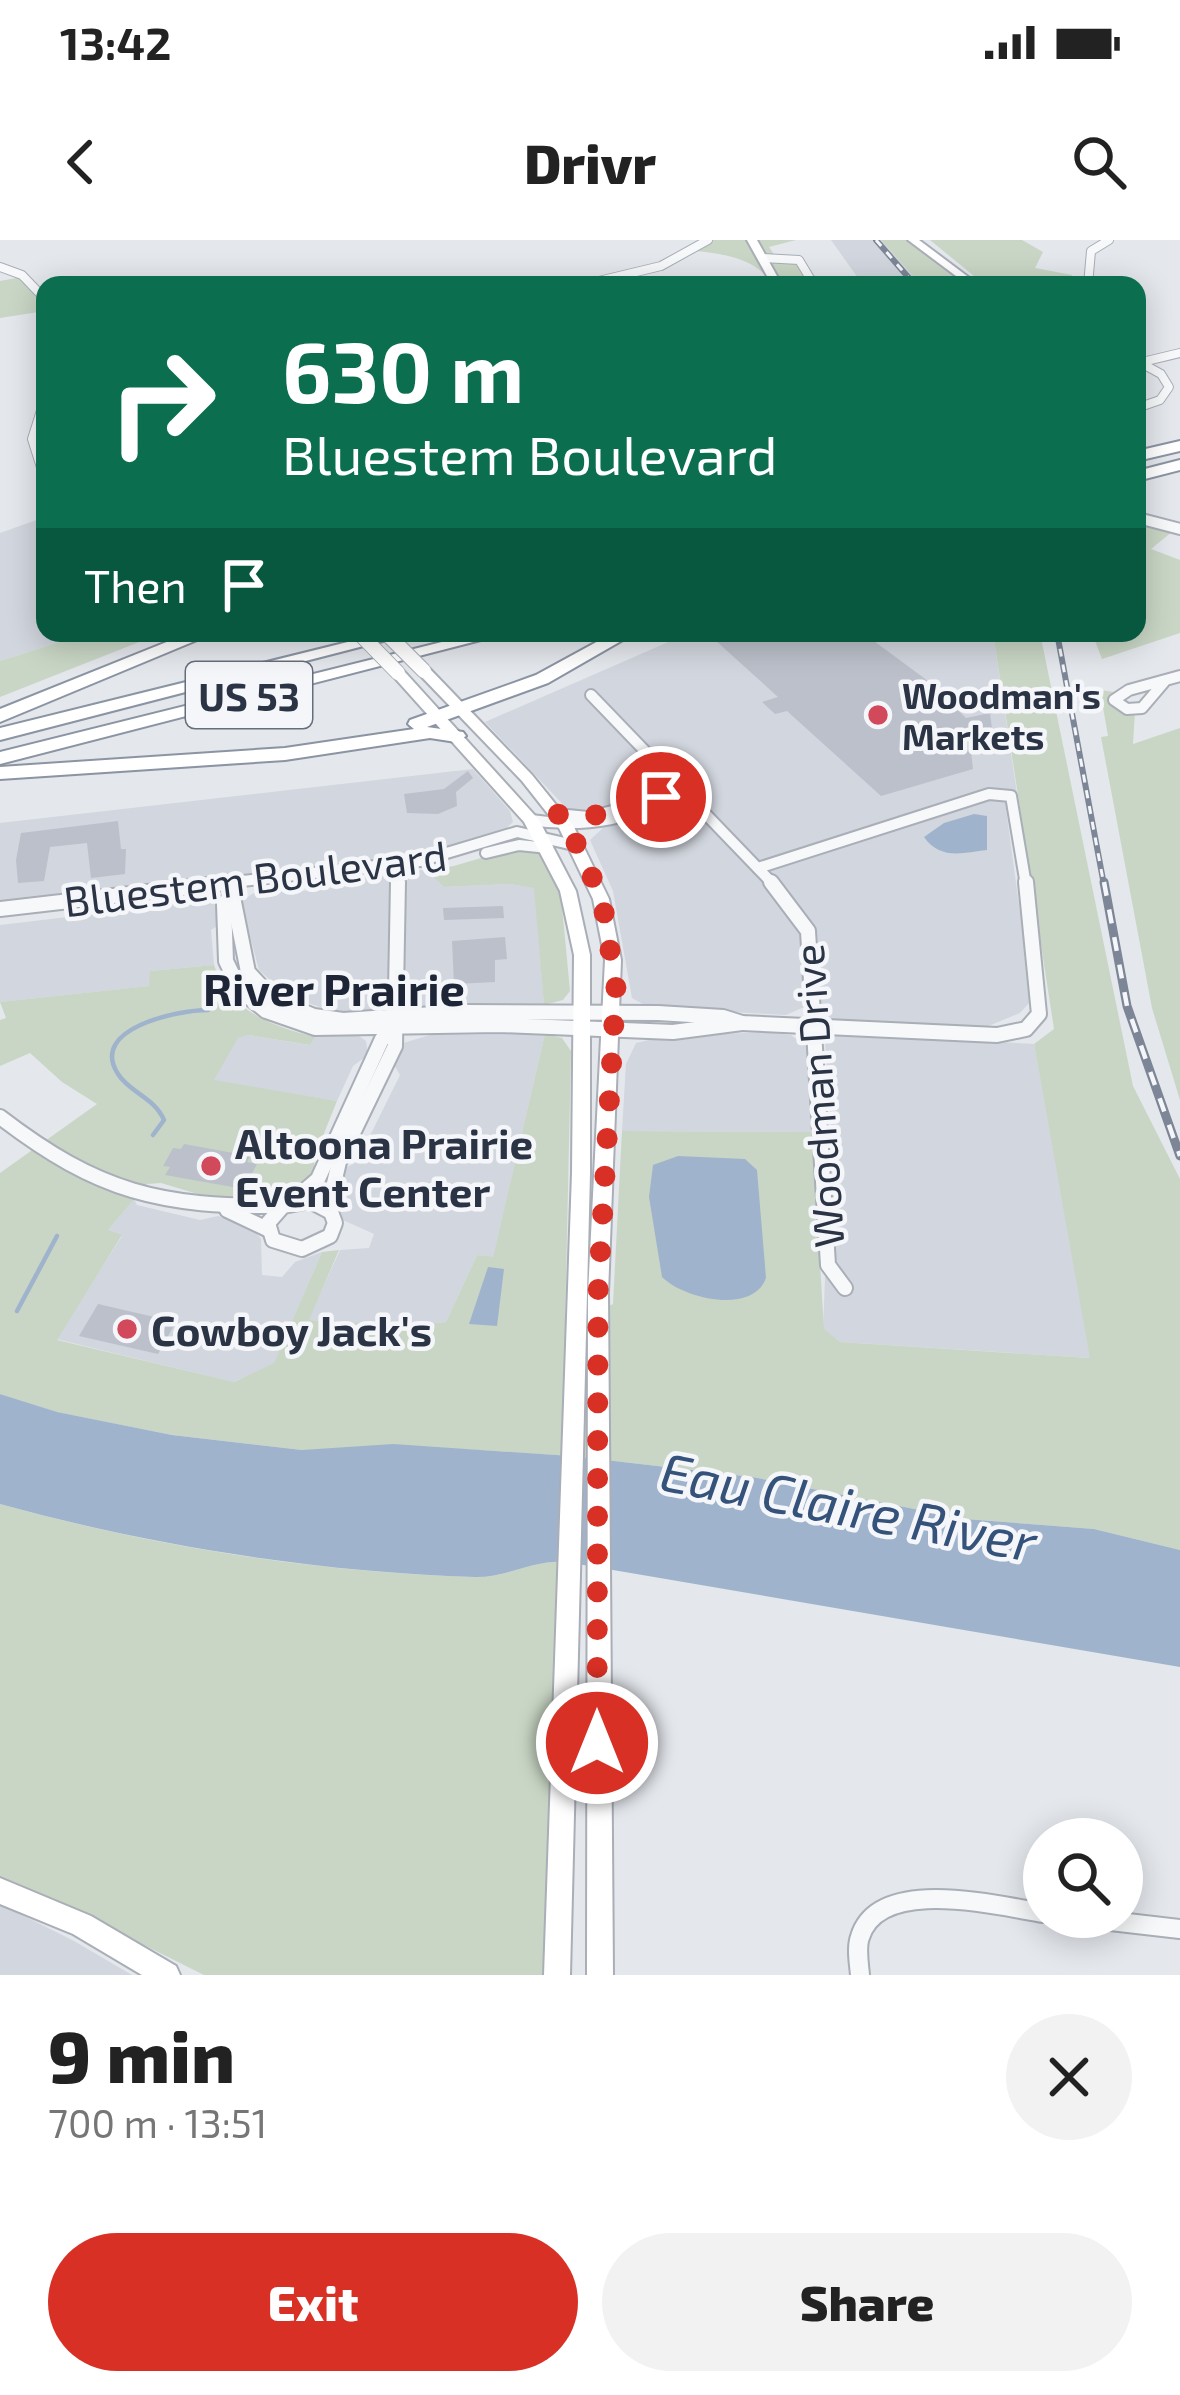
<!DOCTYPE html>
<html lang="en">
<head>
<meta charset="utf-8">
<style>
  :root { --surface:#fff; --page:#f2f2f2; --text:#222; --muted:#767676; --accent:#d93025 }
  body { margin:0; font-family:"Exo 2",sans-serif; background:var(--page); color:var(--text); height:100vh; display:flex; flex-direction:column; font-size:45px; white-space:nowrap }
  * { box-sizing:border-box; margin:0 }
  p { font-size:39px; color:var(--muted) }
  .icon { flex:none; width:66px; height:66px; fill:none; stroke:currentColor; stroke-width:2; stroke-linecap:round; stroke-linejoin:round }
  .map { position:relative; height:1735px; overflow:hidden }
  .panel { display:flex; flex-direction:column; background:var(--surface); flex:1 }
  .panel>* { flex:none }
  .guide { position:absolute; left:36px; top:36px; width:1110px; height:366px; border-radius:24px; box-shadow:0 6px 30px #0003; background:#0b6e4f; color:#fff; overflow:hidden }
  .buttons { position:absolute; left:1023px; top:1578px; display:grid; gap:24px }
  .buttons a { display:grid; place-items:center; width:120px; height:120px; border-radius:50%; background:var(--surface); box-shadow:0 6px 30px #0003; font-size:60px }
  .pin { position:absolute; display:grid; place-items:center; width:102px; height:102px; color:#fff; margin:-51px; border:6px solid #fff; border-radius:50%; box-shadow:0 3px 12px #0007 }
  .me { position:absolute; width:132px; margin:-66px; rotate:0deg; stroke-linejoin:round; filter:drop-shadow(0 0 9px #0008) }
  .turn { display:flex; align-items:center; gap:42px; height:252px; padding:0 48px; font-size:54px }
  .turn .icon { width:156px; height:156px; stroke-width:2.5 }
  .turn b { display:block; font-size:84px; line-height:102px }
  .then { display:flex; align-items:center; height:114px; padding:0 48px; background:#0003; gap:24px; font-size:45px }
  .round { display:grid; place-items:center; flex:none; width:126px; height:126px; border-radius:63px; background:var(--page) }
  .overview { display:flex; align-items:center; justify-content:space-between; height:204px; padding:0 48px }
  h1 { font-size:72px; font-weight:800; line-height:90px }
  .primary-button { display:flex; gap:24px; margin-top:auto; padding:24px 48px }
  .primary-button a { flex:1; height:138px; border-radius:72px; background:var(--accent); color:#fff; font-size:48px; font-weight:800; line-height:138px; text-align:center }
  .primary-button a+a { background:var(--page); color:var(--text) }
  .status { display:flex; justify-content:space-between; align-items:center; height:84px; padding:0 60px; background:var(--surface); direction:ltr }
  .status svg { height:33px; fill:currentColor }
  header { display:flex; justify-content:space-between; align-items:center; height:156px; padding:0 48px; background:var(--surface); font-size:54px; font-weight:800 }
  .map>svg:first-child { display:block }
  .built { fill:#d2d6de }
  .green { fill:#c9d6c5 }
  .water { fill:#9fb4cc }
  .lines { fill:none; stroke-linecap:round; stroke-linejoin:round }
  .stream { stroke:#9fb4cc; stroke-width:4.5 }
  .building { fill:#bbc0ca }
  .street-far3-casing { stroke:#a9aeb7; stroke-width:10 }
  .street-far2-casing { stroke:#a9aeb7; stroke-width:14 }
  .street-far1-casing { stroke:#a9aeb7; stroke-width:18 }
  .street-casing { stroke:#a9aeb7; stroke-width:22 }
  .secondary-casing { stroke:#a9aeb7; stroke-width:4 }
  .highway-casing { stroke:#8b94a3; stroke-width:4 }
  .street-far3 { stroke:#f7f8fa; stroke-width:8 }
  .street-far2 { stroke:#f7f8fa; stroke-width:10 }
  .street-far1 { stroke:#f7f8fa; stroke-width:14 }
  .street { stroke:#f7f8fa; stroke-width:18 }
  .secondary { fill:#fff; fill-rule:evenodd }
  .highway { fill:#fff; fill-rule:evenodd }
  .rail-far1-casing { stroke:#7d8696; stroke-width:6 }
  .rail-casing { stroke:#7d8696; stroke-width:9 }
  .rail-far1 { stroke:#f4f6f9; stroke-width:3; stroke-dasharray:8; stroke-linecap:butt }
  .rail { stroke:#f4f6f9; stroke-width:4.5; stroke-dasharray:14; stroke-linecap:butt }
  .secondary-bridge-casing { stroke:#a9aeb7; stroke-width:16; stroke-linecap:butt }
  .secondary-bridge { stroke:#fff; stroke-width:14 }
  .route { stroke:#d93025; stroke-width:21; stroke-dasharray:0 37.8 }
  .poi-dot { fill:#d1495b; stroke:#f4f6f9; stroke-width:4.5 }
  .labels { text-anchor:middle; dominant-baseline:central; stroke-width:9; stroke-linejoin:round; paint-order:stroke }
  .far-poi-label { font-size:36px; font-weight:bold; fill:#2b3445; stroke:#f4f6f9; text-anchor:start }
  .shield { fill:#f4f6f9; stroke:#676e7b; stroke-width:3 }
  .shield-label { font-size:39px; font-weight:bold; fill:#2b3445 }
  .street-label { font-size:42px; fill:#2b3445; stroke:#f4f6f9 }
  .poi-label { font-size:42px; font-weight:bold; fill:#2b3445; stroke:#f4f6f9; text-anchor:start }
  .neighbourhood-label { font-size:45px; font-weight:bold; fill:#1d2536; stroke:#f4f6f9 }
  .near-water-label { font-size:54px; font-style:italic; fill:#34527a; stroke:#f4f6f9 }
</style>
</head>
<body>
<div class="status"><b>13:42</b><svg viewBox="0 0 49 12"><path d="M0 12V9h3v3zM5 12V6h3v6zM10 12V3h3v9zM15 12V0h3v12zM26 1h20v11H26zM47 4h2v5h-2z"/></svg></div>
<header><svg class="icon" aria-label="back" viewBox="0 0 24 24"><path d="M15 5l-7 7 7 7"/></svg>Drivr<svg class="icon" aria-label="search" viewBox="0 0 24 24"><circle cx="10" cy="10" r="6"/><path d="M15 15l6 6"/></svg></header>
<div class="map">
<svg width="1180" height="1735" viewBox="0 0 1180 1735">
  <rect width="100%" height="100%" fill="#e4e7ec"/>
  <g class="built">
    <path d="M 831,0 L 881,0 L 921,45 L 863,45 Z"/>
    <path d="M 45,277 L 45,393 L 88,393 L 0,421 L 0,293 Z"/>
    <path d="M 689,393 L 993,393 L 1019,567 L 1006,569 L 1031,754 L 1030,762 L 1020,773 L 981,789 L 830,780 L 823,768 L 804,767 L 786,775 L 650,768 L 632,758 L 613,651 L 590,600 L 606,585 L 695,558 L 683,545 L 593,574 L 571,573 L 485,482 Z"/>
    <path d="M 473,529 L 510,571 L 513,582 L 501,593 L 458,610 L 347,627 L 335,623 L 274,635 L 182,645 L 168,641 L 0,662 L 0,583 Z"/>
    <path d="M 461,625 L 431,632 L 444,647 L 509,644 L 535,648 L 544,765 L 346,776 L 288,756 L 259,730 L 241,662 L 252,654 L 273,648 L 285,653 L 336,647 L 348,640 Z"/>
    <path d="M 193,657 L 212,660 L 217,669 L 219,685 L 211,690 L 214,725 L 150,731 L 150,746 L 0,762 L 0,685 L 169,665 Z"/>
    <path d="M 765,792 L 791,795 L 808,808 L 812,892 L 622,891 L 626,824 L 636,803 L 662,797 Z"/>
    <path d="M 837,793 L 1034,804 L 1091,1118 L 840,1102 L 823,1089 L 831,891 L 825,801 Z"/>
    <path d="M 356,794 L 366,801 L 368,815 L 353,826 L 337,861 L 213,841 L 237,798 L 248,795 L 309,805 L 315,797 Z"/>
    <path d="M 545,794 L 493,1018 L 477,1015 L 446,1082 L 405,1086 L 308,1080 L 340,1010 L 369,1008 L 374,994 L 343,980 L 337,958 L 343,929 L 357,922 L 400,835 L 393,823 L 400,804 L 430,795 Z"/>
    <path d="M 134,959 L 137,965 L 200,980 L 218,976 L 250,986 L 261,999 L 262,1035 L 282,1037 L 295,1022 L 322,1012 L 274,1124 L 233,1142 L 56,1099 L 122,996 L 107,991 Z"/>
    <path d="M 0,1664 L 74,1701 L 132,1735 L 0,1735 Z"/>
  </g>
  <g class="green">
    <path d="M 703,0 L 796,0 L 769,7 L 775,16 L 799,22 L 811,45 L 773,45 C 756,16 717,13 686,10 Z"/>
    <path d="M 881,0 L 915,0 L 974,45 L 921,45 Z"/>
    <path d="M 930,0 L 1022,0 L 1043,12 L 1035,28 L 1072,35 L 1072,44 L 1034,40 L 1023,45 L 985,45 Z"/>
    <path d="M 27,36 L 45,54 L 45,71 L 0,78 L 0,41 Z"/>
    <path d="M 1137,281 L 1173,291 L 1151,309 L 1180,320 L 1180,393 L 1102,419 L 1092,393 L 1137,393 Z"/>
    <path d="M 88,393 L 162,393 L 0,457 L 0,421 Z"/>
    <path d="M 993,393 L 1040,393 L 1133,846 L 1180,939 L 1180,1310 L 1094,1289 L 965,1279 L 752,1237 L 571,1216 L 462,1209 L 302,1210 L 172,1195 L 56,1172 L 0,1154 L 0,933 L 97,864 L 62,842 L 30,813 L 0,826 L 0,780 L 6,778 L 0,762 L 149,746 L 150,731 L 214,725 C 229,771 272,786 315,797 L 310,805 L 248,795 L 238,798 L 214,840 L 337,861 L 314,918 L 315,933 L 297,955 L 278,961 L 221,961 L 161,943 L 147,944 L 108,990 L 122,995 L 57,1100 L 234,1142 L 274,1123 L 322,1012 L 339,1010 L 309,1080 L 405,1086 L 446,1082 L 477,1015 L 493,1017 L 545,794 L 562,798 L 571,811 L 565,1087 L 613,1064 L 622,891 L 812,892 L 824,1089 L 840,1102 L 1090,1118 L 1034,804 L 1054,789 Z"/>
    <path d="M 1100,450 L 1114,452 L 1110,459 L 1135,472 L 1133,504 L 1180,488 L 1180,860 L 1152,768 L 1101,497 L 1108,496 Z"/>
    <path d="M 512,609 L 538,613 L 552,631 L 561,656 L 570,751 L 563,760 L 544,765 L 534,648 L 509,644 L 444,647 L 430,633 Z"/>
    <path d="M 0,1264 C 150,1306 319,1333 476,1337 C 507,1338 533,1319 566,1322 L 551,1675 L 542,1735 L 204,1735 L 74,1670 L 0,1640 Z"/>
  </g>
  <g class="water">
    <path d="M 974,574 L 987,576 L 987,610 C 962,613 940,620 924,597 L 944,583 Z"/>
    <path d="M 678,916 L 745,919 L 757,930 L 766,1038 C 753,1075 684,1059 662,1037 L 649,957 L 653,925 Z"/>
    <path d="M 488,1027 L 504,1029 L 497,1086 L 469,1084 Z"/>
    <path d="M 0,1154 L 57,1172 L 172,1195 L 302,1210 L 393,1204 L 571,1216 L 752,1237 L 965,1279 L 1094,1289 L 1180,1310 L 1180,1427 L 566,1322 C 533,1319 507,1338 475,1337 C 317,1332 152,1306 0,1264 Z"/>
  </g>
  <g class="lines">
    <g class="stream">
      <path d="M 153,895 L 164,880 C 154,857 130,853 118,834 C 88,788 179,770 208,770"/>
      <path d="M 17,1071 L 57,996"/>
    </g>
  </g>
  <g class="building">
    <path d="M 741,393 L 863,393 L 924,438 L 966,478 L 990,473 L 994,504 L 970,503 L 973,529 L 881,556 L 787,471 L 775,474 L 762,462 L 778,457 L 715,400 Z"/>
    <path d="M 468,531 L 473,538 L 456,552 L 457,566 L 438,574 L 407,573 L 404,554 L 444,549 Z"/>
    <path d="M 118,581 L 121,609 L 126,609 L 125,634 L 91,638 L 87,603 L 50,607 L 44,641 L 18,643 L 16,620 L 21,593 Z"/>
    <path d="M 503,666 L 504,678 L 444,680 L 443,668 Z"/>
    <path d="M 505,697 L 507,719 L 495,720 L 495,742 L 454,744 L 452,701 Z"/>
    <path d="M 184,904 L 250,916 L 247,922 L 257,924 L 244,949 L 165,935 L 170,927 L 163,926 L 173,908 L 181,909 Z"/>
    <path d="M 98,1064 L 176,1082 L 158,1114 L 79,1096 Z"/>
  </g>
  <g class="lines">
    <defs>
      <g id="street-far3">
        <path d="M 763,18 L 799,20 L 814,45"/>
        <path d="M 0,27 L 22,35 L 45,59"/>
        <path d="M 154,45 L 232,41 L 326,45"/>
        <path d="M 582,45 L 661,26 L 708,0"/>
        <path d="M 1088,45 L 1091,11 L 1109,0"/>
        <path d="M 1138,123 L 1180,113"/>
        <path d="M 45,158 L 32,199 L 45,240"/>
        <path d="M 1137,168 L 1160,160 L 1169,147 L 1161,134 L 1141,123"/>
        <path d="M 1137,278 L 1149,281"/>
      </g>
      <g id="street-far2">
        <path d="M 1138,278 L 1180,289"/>
        <path d="M 1165,441 L 1142,468 L 1127,469 L 1114,460 L 1129,450 L 1180,436"/>
        <path d="M 591,455 L 774,645"/>
        <path d="M 557,574 L 588,577 L 616,570"/>
        <path d="M 531,580 C 587,589 634,578 685,553"/>
        <path d="M 486,613 L 519,605 L 548,608"/>
        <path d="M 758,628 L 989,554 L 1011,556 L 1026,645"/>
        <path d="M 207,645 L 420,621 L 517,592 L 578,606"/>
        <path d="M 398,645 L 398,624"/>
      </g>
      <g id="street-far1">
        <path d="M 230,642 L 248,732 L 274,760 L 314,776 L 343,780 L 464,772 L 658,773 L 723,777 L 742,783 L 997,795 L 1026,789 L 1039,774 L 1026,642"/>
        <path d="M 771,642 L 808,691 L 828,1025 L 845,1048"/>
        <path d="M 231,656 L 224,664 L 226,721 L 240,750 L 266,771 L 315,788 L 499,785 L 673,792 L 742,783"/>
        <path d="M 0,669 L 234,642"/>
        <path d="M 0,877 C 99,953 161,967 283,966"/>
        <path d="M 310,961 L 331,972 L 335,983 L 330,996 L 302,1009 L 273,1000 L 268,983 L 283,966 Z"/>
        <path d="M 289,964 L 318,939 L 382,799 L 392,794"/>
        <path d="M 328,969 L 339,922 L 395,806 L 398,642"/>
        <path d="M 227,970 L 267,989"/>
      </g>
      <g id="street">
        <path d="M 1076,1677 L 1180,1689"/>
        <path d="M 860,1735 C 859,1723 856,1708 860,1697 C 879,1635 997,1666 1044,1673"/>
      </g>
      <g id="secondary">
        <path d="M 747,0 L 757,0 L 782,45 L 772,45 Z"/>
        <path d="M 908,0 L 919,0 L 979,45 L 968,45 Z"/>
        <path d="M 424,427 L 429,428 L 532,535 L 574,587 L 609,659 L 621,720 L 608,1053 L 613,1735 L 587,1735 L 588,1053 L 605,720 L 593,659 L 559,588 L 522,541 L 419,434 L 419,428 Z"/>
        <path d="M 398,429 L 403,430 L 539,580 L 576,651 L 590,715 L 590,933 L 570,1735 L 544,1735 L 572,933 L 574,715 L 560,651 L 524,582 L 393,436 L 391,433 Z"/>
        <path d="M 0,1638 L 91,1676 L 176,1726 L 180,1735 L 142,1735 L 73,1694 L 0,1664 Z"/>
      </g>
      <g id="highway">
        <path d="M 1180,201 L 1180,211 L 1137,221 L 1137,211 Z"/>
        <path d="M 1180,220 L 1180,230 L 1137,241 L 1137,231 Z"/>
        <path d="M 189,393 L 214,393 L 0,482 L 0,469 Z"/>
        <path d="M 384,393 L 414,393 L 0,500 L 0,488 Z"/>
        <path d="M 478,393 L 508,393 L 0,524 L 0,512 Z"/>
        <path d="M 613,393 L 635,393 L 548,443 L 427,487 L 463,492 L 466,496 L 456,502 L 430,498 L 285,520 L 0,539 L 0,527 L 285,508 L 414,489 L 408,484 L 410,480 L 536,435 Z"/>
      </g>
    </defs>
    <use href="#street-far3" class="street-far3-casing"/>
    <use href="#street-far2" class="street-far2-casing"/>
    <use href="#street-far1" class="street-far1-casing"/>
    <use href="#street" class="street-casing"/>
    <use href="#secondary" class="secondary-casing"/>
    <use href="#highway" class="highway-casing"/>
    <use href="#street-far3" class="street-far3"/>
    <use href="#street-far2" class="street-far2"/>
    <use href="#street-far1" class="street-far1"/>
    <use href="#street" class="street"/>
    <use href="#secondary" class="secondary"/>
    <use href="#highway" class="highway"/>
    <defs>
      <g id="rail-far1">
        <path d="M 876,0 L 915,45"/>
        <path d="M 1057,393 L 1104,645"/>
      </g>
      <path id="rail" d="M 1104,642 L 1127,766 L 1180,916"/>
    </defs>
    <use href="#rail-far1" class="rail-far1-casing"/>
    <use href="#rail" class="rail-casing"/>
    <use href="#rail-far1" class="rail-far1"/>
    <use href="#rail" class="rail"/>
    <defs>
      <g id="secondary-bridge">
        <path d="M 359,393 L 398,433"/>
        <path d="M 386,393 L 424,431"/>
      </g>
    </defs>
    <use href="#secondary-bridge" class="secondary-bridge-casing"/>
    <use href="#secondary-bridge" class="secondary-bridge"/>
  </g>
  <g class="lines">
    <path class="route" d="M 597,1503 L 598,1053 L 616,748 L 602,659 L 578,606 L 556,574 L 588,577 L 661,557"/>
  </g>
  <g class="poi-dot">
    <circle cx="878" cy="475" r="12"/>
    <circle cx="211" cy="926" r="12"/>
    <circle cx="127" cy="1089" r="12"/>
  </g>
  <g class="labels">
    <g class="far-poi-label">
      <text x="902" y="454">Woodman's<tspan x="902" dy="41">Markets</tspan></text>
    </g>
    <rect class="shield" x="186" y="422" width="126" height="66" rx="9"/>
    <g class="shield-label">
      <text x="249" y="455">US 53</text>
    </g>
    <g class="street-label">
      <text transform="translate(255 637) rotate(-7)">Bluestem Boulevard</text>
      <text transform="translate(817 856) rotate(-94)">Woodman Drive</text>
    </g>
    <g class="poi-label">
      <text x="235" y="902">Altoona Prairie<tspan x="235" dy="48">Event Center</tspan></text>
      <text x="151" y="1089">Cowboy Jack's</text>
    </g>
    <g class="neighbourhood-label">
      <text x="334" y="748">River Prairie</text>
    </g>
    <g class="near-water-label">
      <text transform="translate(849 1265) rotate(11)">Eau Claire River</text>
    </g>
  </g>
</svg>
<div class="buttons">
<a><svg class="icon" aria-label="search" viewBox="0 0 24 24"><circle cx="10" cy="10" r="6"/><path d="M15 15l6 6"/></svg></a>
</div>
<div class="pin" style="left:661px;top:557px;background:#d93025"><svg class="icon" aria-label="arrive" viewBox="0 0 24 24"><path d="M6 21V4h12l-3 4 3 4H6"/></svg></div>
<svg class="me" style="left:597px;top:1503px" viewBox="-20 -20 40 40"><circle r="17" fill="#d93025" stroke="#fff" stroke-width="3"/><path d="M0-11L8 9 0 5-8 9z" fill="#fff"/></svg>
<div class="guide">
<div class="turn"><svg class="icon" aria-label="right" viewBox="0 0 24 24"><path d="M7 20v-9h11M14 6l5 5-5 5"/></svg><div><b>630 m</b>Bluestem Boulevard</div></div>
<div class="then">Then<svg class="icon" aria-label="arrive" viewBox="0 0 24 24"><path d="M6 21V4h12l-3 4 3 4H6"/></svg></div>
</div>
</div>
<section class="panel">
<div class="overview"><div><h1>9 min</h1><p>700 m · 13:51</p></div><a class="round"><svg class="icon" aria-label="close" viewBox="0 0 24 24"><path d="M6 6l12 12M18 6L6 18"/></svg></a></div>
<div class="primary-button"><a>Exit</a><a>Share</a></div>
</section>
</body>
</html>
